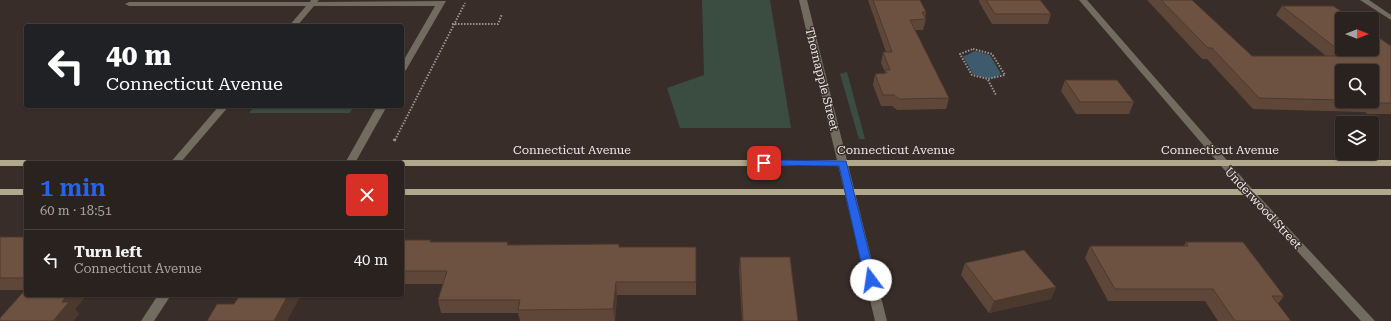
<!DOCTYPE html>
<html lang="en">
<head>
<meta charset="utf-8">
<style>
  :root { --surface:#2a221f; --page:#322a28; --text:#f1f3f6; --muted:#a5a4a4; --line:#463f3d; --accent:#2563eb }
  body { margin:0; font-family:"Roboto Serif",serif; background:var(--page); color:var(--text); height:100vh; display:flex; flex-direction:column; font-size:15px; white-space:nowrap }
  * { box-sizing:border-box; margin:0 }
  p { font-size:13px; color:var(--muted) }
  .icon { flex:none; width:22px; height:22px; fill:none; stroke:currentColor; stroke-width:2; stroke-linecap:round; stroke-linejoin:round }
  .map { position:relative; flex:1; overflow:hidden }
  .sheet { position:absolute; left:24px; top:161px; width:380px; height:136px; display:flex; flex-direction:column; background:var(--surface); border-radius:4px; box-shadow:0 1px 3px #0004,0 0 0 1px var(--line) }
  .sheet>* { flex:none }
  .top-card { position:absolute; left:24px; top:24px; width:380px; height:84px; border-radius:4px; box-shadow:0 1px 3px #0004,0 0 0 1px var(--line); background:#202124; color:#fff; overflow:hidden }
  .needle { width:26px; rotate:90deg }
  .tools { position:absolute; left:1335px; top:12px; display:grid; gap:8px }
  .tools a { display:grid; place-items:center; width:44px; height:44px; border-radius:4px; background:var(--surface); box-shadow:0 1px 3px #0004,0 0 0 1px var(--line); font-size:20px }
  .pin { position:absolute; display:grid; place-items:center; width:34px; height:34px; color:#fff; margin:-17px; border-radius:8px; box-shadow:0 2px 6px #0006 }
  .me { position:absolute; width:44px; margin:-22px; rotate:346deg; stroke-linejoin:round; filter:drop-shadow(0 0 3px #0008) }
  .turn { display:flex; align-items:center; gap:14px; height:84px; padding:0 16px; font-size:18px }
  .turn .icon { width:52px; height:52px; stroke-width:2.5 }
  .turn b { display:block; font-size:28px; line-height:34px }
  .round { display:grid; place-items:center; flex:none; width:42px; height:42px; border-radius:4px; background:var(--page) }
  .overview { display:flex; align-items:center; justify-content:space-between; height:68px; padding:0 16px }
  h1 { font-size:24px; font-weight:600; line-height:30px; color:var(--accent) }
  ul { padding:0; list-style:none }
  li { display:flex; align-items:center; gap:12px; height:60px; padding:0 16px; border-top:1px solid var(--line) }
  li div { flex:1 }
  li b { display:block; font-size:15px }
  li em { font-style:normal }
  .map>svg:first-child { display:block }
  .green { fill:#3b4d40 }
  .water { fill:#3e5b6d }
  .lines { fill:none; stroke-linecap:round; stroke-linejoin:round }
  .path-far1 { stroke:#9c938f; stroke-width:2; stroke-dasharray:1.5 1.5; stroke-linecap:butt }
  .path { stroke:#9c938f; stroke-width:3; stroke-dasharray:2 2; stroke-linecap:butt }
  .minor { fill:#716c5f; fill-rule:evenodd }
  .major { fill:#b1a78d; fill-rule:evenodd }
  .wall { fill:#5e4738; fill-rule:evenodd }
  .shaded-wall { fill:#4c392e }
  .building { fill:#6d5241; stroke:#4c392e }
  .route { fill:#2563eb; stroke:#184099 }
  .labels { text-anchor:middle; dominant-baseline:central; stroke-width:3; stroke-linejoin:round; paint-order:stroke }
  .street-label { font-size:12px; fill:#eee7e4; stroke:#382d29 }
</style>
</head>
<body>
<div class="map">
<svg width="1391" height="321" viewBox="0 0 1391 321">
  <rect width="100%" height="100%" fill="#382d29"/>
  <g class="green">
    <path d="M 702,0 L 770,0 L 791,128 L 680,128 L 667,88 L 704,75 Z"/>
    <path d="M 847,72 L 865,139 L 859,139 L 840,74 Z"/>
    <path d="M 255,106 L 354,106 L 350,113 L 249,113 Z"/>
  </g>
  <path class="water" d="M 975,51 L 990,55 L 1001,74 L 994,78 L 985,78 L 973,74 L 963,56 L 967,55 Z"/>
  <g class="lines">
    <g class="path-far1">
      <path d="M 452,24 L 498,24 L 502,14"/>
      <path d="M 973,49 L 992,54 L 1005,75 L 988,79 L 972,75 L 960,54 Z"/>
      <path d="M 988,80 L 996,95"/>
      <path d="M 395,140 L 465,3"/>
    </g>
    <path class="path" d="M 394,141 L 395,139"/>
    <g class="minor">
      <path d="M 311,0 L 319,0 L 317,2 L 446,1 L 406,70 L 402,73 L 402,63 L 435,6 L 314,6 L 297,26 L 289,26 L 306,6 L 129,6 L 125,4 L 129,2 L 310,2 Z"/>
      <path d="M 799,0 L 807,0 L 887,321 L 875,321 Z"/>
      <path d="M 1079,0 L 1087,0 L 1253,190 L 1375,321 L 1361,321 L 1245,194 Z"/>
      <path d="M 1360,0 L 1369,0 L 1391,15 L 1391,20 Z"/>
      <path d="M 219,106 L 229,106 L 180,163 L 170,163 Z"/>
      <path d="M 377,106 L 387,106 L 355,163 L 345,163 Z"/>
      <path d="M 158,295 L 171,295 L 154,321 L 141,321 Z"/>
    </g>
    <g class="major">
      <path d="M 0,160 L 26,160 L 31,163 L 26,163 L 26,166 L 0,166 Z"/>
      <path d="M 402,160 L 1391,160 L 1391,166 L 402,166 L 402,163 L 397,163 Z"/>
      <rect x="0" y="189" width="26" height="6"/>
      <rect x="402" y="189" width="989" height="6"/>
    </g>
  </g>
  <g class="wall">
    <path d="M 868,0 L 920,0 L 926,12 L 925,18 L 926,19 L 923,30 L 915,30 L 949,98 L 946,109 L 897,110 L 892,106 L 881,106 L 873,85 L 875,74 L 885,74 L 885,72 L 881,63 L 883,52 L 886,52 Z"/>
    <path d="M 979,0 L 1040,0 L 1051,14 L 1048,24 L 992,24 L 979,2 Z"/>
    <path d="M 1147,0 L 1192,0 L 1252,56 L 1326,56 L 1276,15 L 1282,6 L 1391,46 L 1391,114 L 1367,114 L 1365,112 L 1253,109 L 1207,59 L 1202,59 ZM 1342,71 L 1372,101 L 1342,101 Z"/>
    <path d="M 1065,80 L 1134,102 L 1129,114 L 1076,114 L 1061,91 Z"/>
    <path d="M 0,237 L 26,237 L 26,295 L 75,309 L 79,314 L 73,321 L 0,321 L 25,290 L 0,290 Z"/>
    <path d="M 402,240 L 431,242 L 509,245 L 619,247 L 696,247 L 696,295 L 617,295 L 615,321 L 520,321 L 518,313 L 441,313 L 438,300 L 443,284 L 402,284 Z"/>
    <path d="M 1186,242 L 1284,296 L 1278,304 L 1291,321 L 1218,321 L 1205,301 L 1108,301 L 1085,258 L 1090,246 L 1184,246 Z"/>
    <path d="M 740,257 L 790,257 L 798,321 L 742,321 L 739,269 Z"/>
    <path d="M 965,263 L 1056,287 L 1051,299 L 989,313 L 961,275 Z"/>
  </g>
  <g class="shaded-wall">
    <path d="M 616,282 L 617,295 L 615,321 L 613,309 Z"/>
    <path d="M 1056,287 L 1051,299 L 989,313 L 994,301 Z"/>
    <path d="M 67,295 L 87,295 L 75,309 L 79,314 L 73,321 L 53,321 L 62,302 Z"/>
    <path d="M 288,295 L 301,295 L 287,321 L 274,321 Z"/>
  </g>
  <g class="building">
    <path d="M 873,0 L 920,0 L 926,12 L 922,12 L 926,19 L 910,20 L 949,98 L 899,99 L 894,95 L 883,95 L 875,74 L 887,73 L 885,70 L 890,70 L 883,52 L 892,52 Z"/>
    <path d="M 986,0 L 1040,0 L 1051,14 L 995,14 Z"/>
    <path d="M 1161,0 L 1192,0 L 1252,56 L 1346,56 L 1282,6 L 1333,6 L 1353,19 L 1342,19 L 1342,49 L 1372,49 L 1372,33 L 1391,46 L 1391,103 L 1375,103 L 1373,101 L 1363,101 L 1372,101 L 1372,71 L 1342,71 L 1342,100 L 1259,98 L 1212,48 L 1208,48 Z"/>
    <path d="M 1065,80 L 1117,80 L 1134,102 L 1080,102 Z"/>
    <rect x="0" y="237" width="26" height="41"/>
    <path d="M 402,240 L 431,240 L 430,242 L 508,242 L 507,245 L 619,244 L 619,247 L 696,247 L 696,282 L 616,282 L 613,309 L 518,310 L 520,300 L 438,300 L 447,271 L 402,271 Z"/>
    <path d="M 1186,242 L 1243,242 L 1284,296 L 1272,296 L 1291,321 L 1235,321 L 1213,289 L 1115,289 L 1090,246 L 1188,246 Z"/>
    <path d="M 1024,250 L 1056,287 L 994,301 L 965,263 Z"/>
    <path d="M 740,257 L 790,257 L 798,321 L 743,321 Z"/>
    <path d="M 26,289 L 26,295 L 67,295 L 62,302 L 69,302 L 53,321 L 0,321 L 0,318 Z"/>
    <path d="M 240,295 L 288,295 L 274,321 L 207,321 L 217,304 L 234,304 Z"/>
  </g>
  <path class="route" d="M 764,160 L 846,161 L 876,280 L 874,283 L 867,283 L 865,280 L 839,166 L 761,165 L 759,163 L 761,161 Z"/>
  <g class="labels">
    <g class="street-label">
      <text transform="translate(822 79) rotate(76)">Thornapple Street</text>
      <text x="572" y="150">Connecticut Avenue</text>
      <text x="896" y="150">Connecticut Avenue</text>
      <text x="1220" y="150">Connecticut Avenue</text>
      <text transform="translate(1263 208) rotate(47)">Underwood Street</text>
    </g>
  </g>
</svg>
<div class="tools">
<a><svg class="needle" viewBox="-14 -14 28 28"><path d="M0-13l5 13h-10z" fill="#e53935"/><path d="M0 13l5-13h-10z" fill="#a5a4a4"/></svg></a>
<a><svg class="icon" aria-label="search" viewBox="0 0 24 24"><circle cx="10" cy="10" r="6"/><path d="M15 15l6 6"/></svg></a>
<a><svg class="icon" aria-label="layers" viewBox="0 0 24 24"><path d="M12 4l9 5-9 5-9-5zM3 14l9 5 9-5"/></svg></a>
</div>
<div class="pin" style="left:764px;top:163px;background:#d93025"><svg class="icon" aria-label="arrive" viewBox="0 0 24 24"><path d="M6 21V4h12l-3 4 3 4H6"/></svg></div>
<svg class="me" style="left:871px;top:280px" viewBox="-20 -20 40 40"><circle r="19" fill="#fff"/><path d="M0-13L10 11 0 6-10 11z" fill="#2563eb"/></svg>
<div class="top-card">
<div class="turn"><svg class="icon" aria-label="left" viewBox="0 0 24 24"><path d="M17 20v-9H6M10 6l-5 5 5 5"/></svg><div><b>40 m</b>Connecticut Avenue</div></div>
</div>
<section class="sheet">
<div class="overview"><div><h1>1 min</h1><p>60 m · 18:51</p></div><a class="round" style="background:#d93025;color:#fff"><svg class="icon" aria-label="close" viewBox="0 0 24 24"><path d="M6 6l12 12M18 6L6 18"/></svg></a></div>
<ul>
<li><svg class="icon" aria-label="left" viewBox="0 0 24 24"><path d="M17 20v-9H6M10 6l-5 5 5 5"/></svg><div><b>Turn left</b><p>Connecticut Avenue</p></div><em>40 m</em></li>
</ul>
</section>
</div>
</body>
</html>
